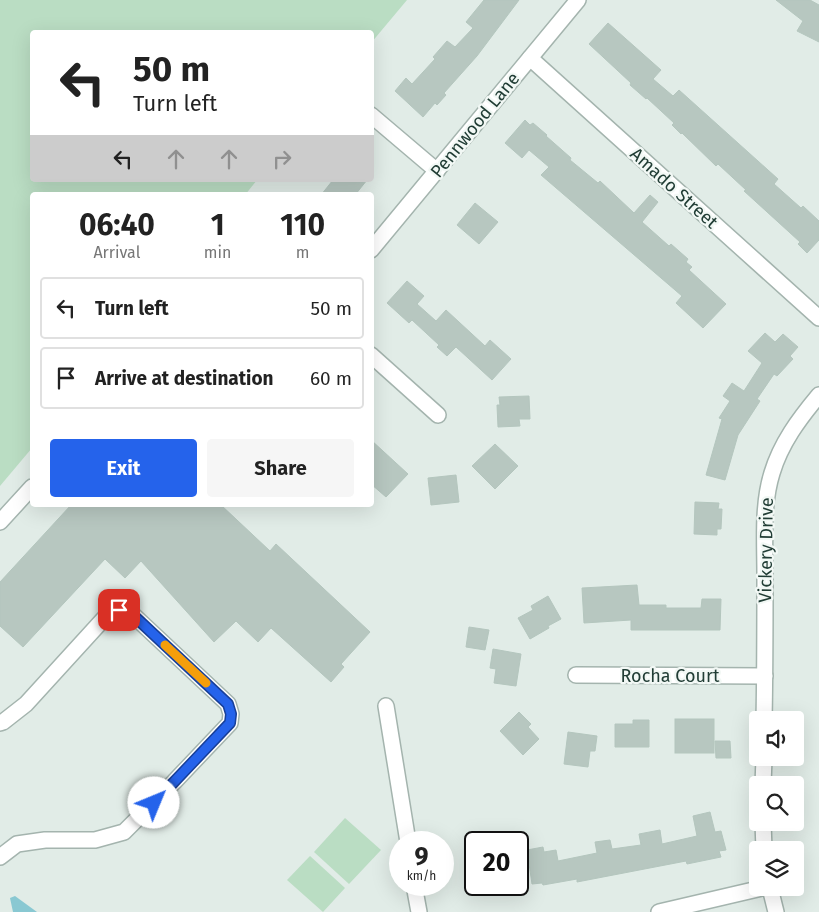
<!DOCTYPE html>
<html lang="en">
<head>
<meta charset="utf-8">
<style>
  :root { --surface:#fff; --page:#f6f6f6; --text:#222; --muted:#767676; --line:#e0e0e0; --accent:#2563eb }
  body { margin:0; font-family:"Fira Sans",sans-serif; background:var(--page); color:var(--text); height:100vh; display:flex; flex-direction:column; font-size:19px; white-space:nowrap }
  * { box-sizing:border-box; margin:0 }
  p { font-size:16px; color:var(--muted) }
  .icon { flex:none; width:28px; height:28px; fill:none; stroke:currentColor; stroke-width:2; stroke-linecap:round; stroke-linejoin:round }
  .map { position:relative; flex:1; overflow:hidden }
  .sheet { position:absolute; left:30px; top:192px; width:344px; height:315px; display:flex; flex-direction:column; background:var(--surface); border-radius:5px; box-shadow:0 5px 20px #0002 }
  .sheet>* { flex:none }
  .guide { position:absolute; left:30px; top:30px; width:344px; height:152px; border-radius:5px; box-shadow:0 5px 20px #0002; background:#fff; color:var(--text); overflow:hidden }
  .tools { position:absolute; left:749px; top:711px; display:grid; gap:10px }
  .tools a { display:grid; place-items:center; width:55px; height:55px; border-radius:5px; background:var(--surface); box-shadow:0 5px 20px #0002; font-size:25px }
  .speed { position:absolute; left:389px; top:831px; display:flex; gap:10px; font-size:25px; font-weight:700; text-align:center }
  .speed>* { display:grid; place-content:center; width:65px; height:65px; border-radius:50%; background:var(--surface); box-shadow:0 5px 20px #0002; line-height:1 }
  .speed small { font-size:12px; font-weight:400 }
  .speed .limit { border:2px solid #111; border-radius:8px; background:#fff; color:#111 }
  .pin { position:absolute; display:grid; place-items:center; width:42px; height:42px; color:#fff; margin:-21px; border-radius:10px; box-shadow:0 2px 8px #0006 }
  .me { position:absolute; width:55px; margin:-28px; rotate:45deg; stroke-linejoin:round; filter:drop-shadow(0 0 4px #0008) }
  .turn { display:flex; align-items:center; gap:18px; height:105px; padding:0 20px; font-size:22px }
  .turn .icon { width:65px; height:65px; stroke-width:2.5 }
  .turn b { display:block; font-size:35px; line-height:42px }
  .lanes { display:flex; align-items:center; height:48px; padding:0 20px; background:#0003; justify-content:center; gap:25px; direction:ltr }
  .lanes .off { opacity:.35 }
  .eta { display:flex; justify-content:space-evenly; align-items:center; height:85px; text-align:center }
  .eta b { font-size:30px; font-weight:700; line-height:35px }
  .button { display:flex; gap:10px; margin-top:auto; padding:10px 20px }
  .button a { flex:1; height:58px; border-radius:5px; background:var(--accent); color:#fff; font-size:20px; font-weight:700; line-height:58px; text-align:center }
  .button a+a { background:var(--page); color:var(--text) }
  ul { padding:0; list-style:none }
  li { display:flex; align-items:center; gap:15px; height:62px; margin:0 10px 8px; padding:0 10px; border:2px solid var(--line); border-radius:5px }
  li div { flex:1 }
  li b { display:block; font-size:19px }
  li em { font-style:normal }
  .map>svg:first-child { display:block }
  .green { fill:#baddc3 }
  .water { fill:#89c8d2 }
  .building { fill:#b7c7c0; stroke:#b4c6be }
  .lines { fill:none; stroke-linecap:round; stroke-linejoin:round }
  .minor-casing { stroke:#a4b4ae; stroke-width:18 }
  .minor { stroke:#fff; stroke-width:15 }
  .route-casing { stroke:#184099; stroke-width:12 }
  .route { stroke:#2563eb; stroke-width:9 }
  .slow { stroke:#f59e0b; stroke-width:9 }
  .labels { text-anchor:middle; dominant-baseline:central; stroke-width:4.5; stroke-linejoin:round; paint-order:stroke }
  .street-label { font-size:18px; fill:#213d35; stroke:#f2f8f5 }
</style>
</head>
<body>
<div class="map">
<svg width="819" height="912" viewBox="0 0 819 912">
  <rect width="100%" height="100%" fill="#e1ece7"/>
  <g class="green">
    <path d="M 0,0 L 407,0 L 371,43 L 371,32 L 32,32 L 32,180 L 257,180 L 245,195 L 32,195 L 32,448 L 0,486 Z"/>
    <path d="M 345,818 L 381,850 L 349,884 L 314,852 Z"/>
    <path d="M 310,856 L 345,888 L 323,912 L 287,880 Z"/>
  </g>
  <path class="water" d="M 15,896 L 37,912 L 13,912 L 10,898 Z"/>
  <g class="building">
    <path d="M 484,0 L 519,0 L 477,56 L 444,93 L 446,95 L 437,105 L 435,103 L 423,117 L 395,91 L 406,78 L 412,84 L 435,59 L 433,57 L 447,41 L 455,47 L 473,28 L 466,22 Z"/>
    <path d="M 776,0 L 810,0 L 819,5 L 819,42 L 797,31 L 803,21 Z"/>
    <path d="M 608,23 L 661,70 L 653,79 L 673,96 L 679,90 L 778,179 L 774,184 L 801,208 L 803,206 L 819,221 L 819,240 L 807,253 L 798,244 L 800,242 L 744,191 L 746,190 L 718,164 L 716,166 L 682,133 L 681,134 L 672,125 L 674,123 L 647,98 L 646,99 L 630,85 L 631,83 L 589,44 Z"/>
    <path d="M 525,120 L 530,125 L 533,123 L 547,135 L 546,136 L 571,158 L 570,160 L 598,183 L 600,181 L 634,213 L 650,195 L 658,202 L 642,222 L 669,246 L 671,244 L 688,259 L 686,262 L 692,267 L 689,270 L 726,304 L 703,328 L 676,303 L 682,296 L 541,175 L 549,167 L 529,150 L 522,158 L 505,143 Z"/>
    <path d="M 333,180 L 367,180 L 355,195 L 321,195 Z"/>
    <path d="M 475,203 L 498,222 L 479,244 L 457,225 Z"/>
    <path d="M 407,281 L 424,296 L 417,304 L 436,321 L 446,310 L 485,346 L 490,340 L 511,359 L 492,380 L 456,347 L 447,356 L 437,347 L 439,345 L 412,320 L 409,323 L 387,303 Z"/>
    <path d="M 765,333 L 775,342 L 783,334 L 798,347 L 790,356 L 793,359 L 777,376 L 774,374 L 757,399 L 760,401 L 738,435 L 725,480 L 706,475 L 722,419 L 719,418 L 730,401 L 723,396 L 732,383 L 744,391 L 762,363 L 748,351 Z"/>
    <path d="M 529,396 L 530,419 L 519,419 L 520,426 L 498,427 L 497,405 L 500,405 L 499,397 Z"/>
    <path d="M 371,440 L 408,474 L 386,497 L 371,484 Z"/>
    <path d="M 495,444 L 518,466 L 495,489 L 472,466 Z"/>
    <path d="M 456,475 L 459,502 L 431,505 L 428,478 Z"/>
    <path d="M 695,502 L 719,503 L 718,509 L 722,509 L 721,529 L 717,529 L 717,535 L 694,534 Z"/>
    <path d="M 71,505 L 221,505 L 270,551 L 276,544 L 370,632 L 341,664 L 344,667 L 331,682 L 271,628 L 258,642 L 236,621 L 214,642 L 141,561 L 125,578 L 105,559 L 23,647 L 0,626 L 0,582 Z"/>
    <path d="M 637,585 L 639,605 L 666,605 L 666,608 L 701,608 L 702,599 L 721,599 L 720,630 L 631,630 L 631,620 L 584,623 L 582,588 Z"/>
    <path d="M 548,596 L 561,619 L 548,626 L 549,628 L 530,639 L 518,618 L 533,610 L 531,606 Z"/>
    <path d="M 469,627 L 489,630 L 485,650 L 466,647 Z"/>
    <path d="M 493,649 L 521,654 L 516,686 L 494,683 L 496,669 L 490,668 Z"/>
    <path d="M 519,712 L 531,724 L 528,727 L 539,739 L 523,755 L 500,731 Z"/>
    <rect x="675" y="719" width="39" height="34"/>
    <path d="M 633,720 L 649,720 L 649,747 L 615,747 L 615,724 L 633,724 Z"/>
    <path d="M 568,732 L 597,736 L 595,751 L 590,751 L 588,767 L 564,764 Z"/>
    <path d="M 715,741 L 730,741 L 731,758 L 716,758 Z"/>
    <path d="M 710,812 L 715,832 L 721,831 L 726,850 L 719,851 L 721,857 L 687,864 L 686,861 L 577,882 L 577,879 L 543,885 L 542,883 L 532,884 L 527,850 L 543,847 L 544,852 L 556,850 L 558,861 L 597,853 L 595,842 L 610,840 L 612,849 L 641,845 L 639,834 L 660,830 L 662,844 L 697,836 L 693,816 Z"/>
  </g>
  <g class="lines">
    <defs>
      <g id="minor">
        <path d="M 530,58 L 819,318"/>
        <path d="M 371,115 L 437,171"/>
        <path d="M 371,250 L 578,0"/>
        <path d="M 371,355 L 438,415"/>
        <path d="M 0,522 L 32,487"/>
        <path d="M 576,675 L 765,676"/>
        <path d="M 386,706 L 408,842"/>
        <path d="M 764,720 C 765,672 765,623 765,575 C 765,541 762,505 772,473 C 781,443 799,419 819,395"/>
        <path d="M 0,723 L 3,722 L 26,704 L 109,613 L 119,610 L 132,614 L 228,704 L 231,714 L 230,723 L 174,782 L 124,832 L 95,840 L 45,840 L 17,844 L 0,857"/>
        <path d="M 763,785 L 764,758"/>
        <path d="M 763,822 L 764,850"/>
        <path d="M 414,885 L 419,912"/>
        <path d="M 770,888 L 776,912"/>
        <path d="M 659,912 L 762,888"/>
      </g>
    </defs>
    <use href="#minor" class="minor-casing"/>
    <use href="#minor" class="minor"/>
  </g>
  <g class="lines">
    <defs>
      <path id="route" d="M 119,610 L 132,614 L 228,704 L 231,714 L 230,723 L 154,803"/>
    </defs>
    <use href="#route" class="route-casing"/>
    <use href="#route" class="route"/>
    <path class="slow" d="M 165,645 L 206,683"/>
  </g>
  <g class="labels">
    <g class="street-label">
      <text transform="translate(475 125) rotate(-51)">Pennwood Lane</text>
      <text transform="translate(674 188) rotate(42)">Amado Street</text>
      <text transform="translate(766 550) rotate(-89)">Vickery Drive</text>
      <text x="670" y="676">Rocha Court</text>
    </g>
  </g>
</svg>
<div class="tools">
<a><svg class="icon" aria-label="sound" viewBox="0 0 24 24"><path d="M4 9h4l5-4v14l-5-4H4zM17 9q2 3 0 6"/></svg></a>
<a><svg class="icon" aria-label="search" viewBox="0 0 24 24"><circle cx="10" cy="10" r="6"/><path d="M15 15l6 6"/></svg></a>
<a><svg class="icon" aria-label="layers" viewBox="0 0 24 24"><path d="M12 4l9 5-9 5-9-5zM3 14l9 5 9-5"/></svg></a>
</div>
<div class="speed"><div>9<small>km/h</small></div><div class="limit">20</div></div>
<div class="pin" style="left:119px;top:610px;background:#d93025"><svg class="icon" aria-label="arrive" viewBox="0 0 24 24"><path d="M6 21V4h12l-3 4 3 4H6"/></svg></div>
<svg class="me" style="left:154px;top:803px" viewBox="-20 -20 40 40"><circle r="19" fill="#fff"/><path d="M0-13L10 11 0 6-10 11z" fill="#2563eb"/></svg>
<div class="guide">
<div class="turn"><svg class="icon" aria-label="left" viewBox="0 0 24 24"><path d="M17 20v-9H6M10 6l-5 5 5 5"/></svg><div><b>50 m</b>Turn left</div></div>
<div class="lanes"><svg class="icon" aria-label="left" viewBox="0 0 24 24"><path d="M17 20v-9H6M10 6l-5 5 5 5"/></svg><svg class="icon off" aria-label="ahead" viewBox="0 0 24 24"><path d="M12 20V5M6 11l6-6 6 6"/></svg><svg class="icon off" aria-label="ahead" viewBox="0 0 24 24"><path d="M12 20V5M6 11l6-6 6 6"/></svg><svg class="icon off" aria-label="right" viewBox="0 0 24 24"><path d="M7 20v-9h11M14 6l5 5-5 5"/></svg></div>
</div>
<section class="sheet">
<div class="eta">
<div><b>06:40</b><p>Arrival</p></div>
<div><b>1</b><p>min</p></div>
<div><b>110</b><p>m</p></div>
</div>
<ul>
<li><svg class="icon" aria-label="left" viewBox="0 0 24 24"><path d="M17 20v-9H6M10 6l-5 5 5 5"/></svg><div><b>Turn left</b></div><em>50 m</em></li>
<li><svg class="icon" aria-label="arrive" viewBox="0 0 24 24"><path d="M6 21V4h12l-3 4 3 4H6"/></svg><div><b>Arrive at destination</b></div><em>60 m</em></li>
</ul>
<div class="button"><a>Exit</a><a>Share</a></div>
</section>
</div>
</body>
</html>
